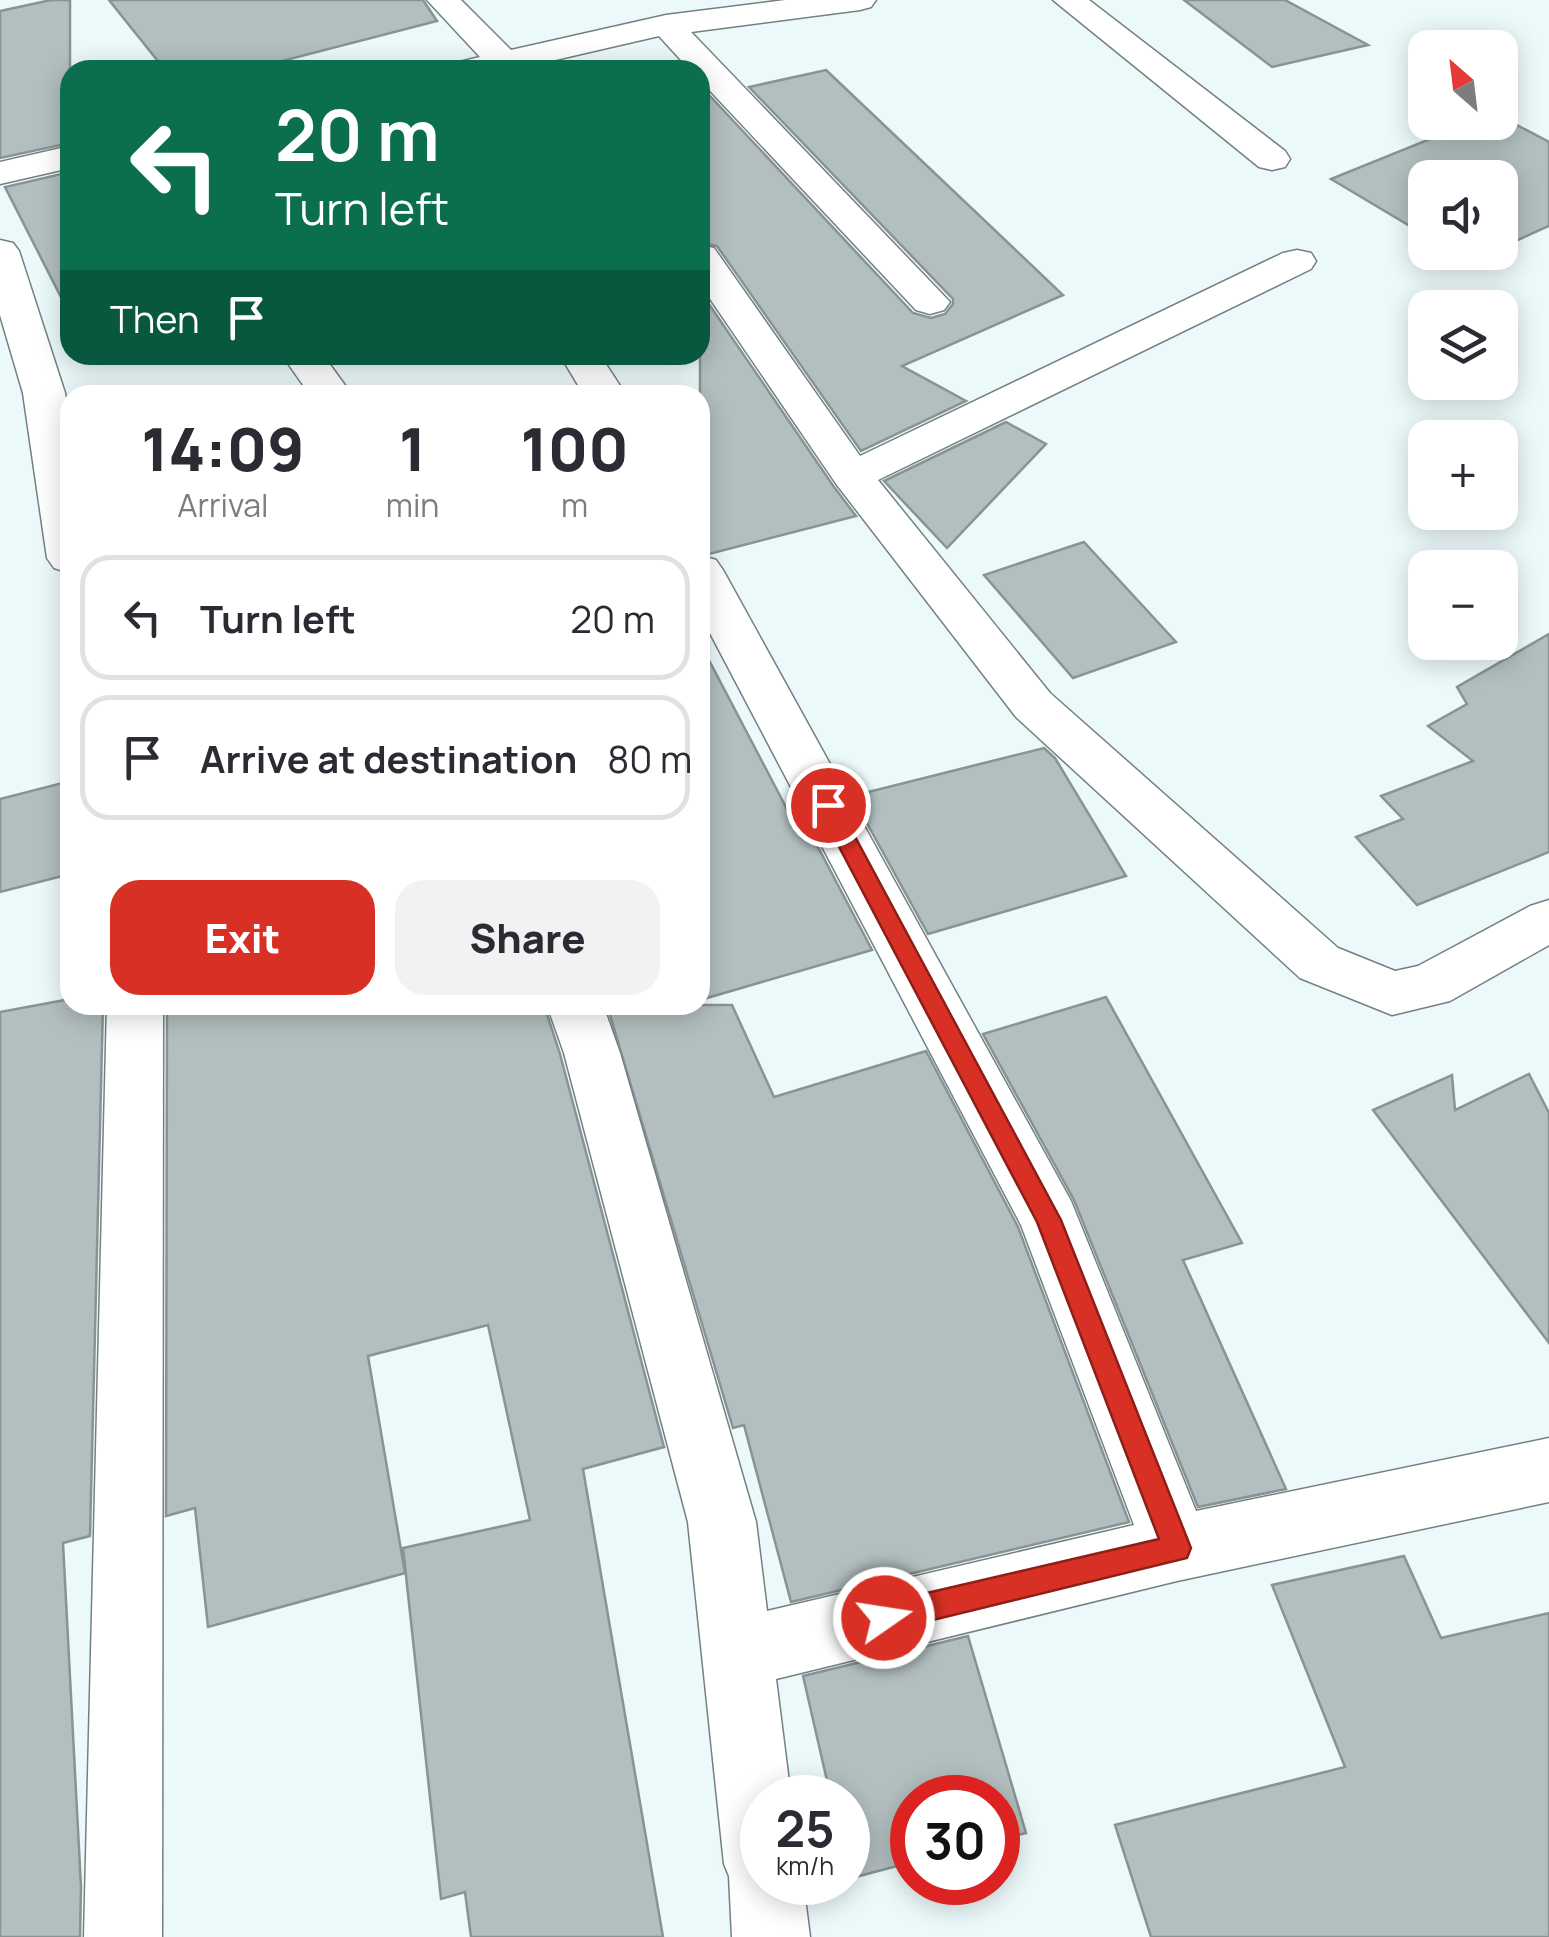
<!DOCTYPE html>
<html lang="en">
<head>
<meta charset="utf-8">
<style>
  :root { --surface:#fff; --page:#f2f2f3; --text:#2b2b33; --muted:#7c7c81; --line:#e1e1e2; --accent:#d93025 }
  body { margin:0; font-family:Manrope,sans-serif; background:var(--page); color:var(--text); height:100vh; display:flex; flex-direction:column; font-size:38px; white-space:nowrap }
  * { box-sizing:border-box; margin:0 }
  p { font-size:32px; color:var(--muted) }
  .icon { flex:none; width:55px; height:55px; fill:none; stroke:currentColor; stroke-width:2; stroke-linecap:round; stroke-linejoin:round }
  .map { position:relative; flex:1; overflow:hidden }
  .details { position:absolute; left:60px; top:385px; width:650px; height:630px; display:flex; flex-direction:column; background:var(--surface); border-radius:30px; box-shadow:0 5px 25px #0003 }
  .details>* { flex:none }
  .top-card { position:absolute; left:60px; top:60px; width:650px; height:305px; border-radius:30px; box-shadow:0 5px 25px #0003; background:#0b6e4f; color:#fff; overflow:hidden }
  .needle { width:65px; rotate:332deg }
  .tools { position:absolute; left:1408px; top:30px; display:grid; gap:20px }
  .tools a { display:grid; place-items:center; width:110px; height:110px; border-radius:20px; background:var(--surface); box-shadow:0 5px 25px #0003; font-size:50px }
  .speed { position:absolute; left:740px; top:1775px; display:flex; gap:20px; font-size:50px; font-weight:700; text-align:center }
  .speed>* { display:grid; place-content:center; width:130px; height:130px; border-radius:50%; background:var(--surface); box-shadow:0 5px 25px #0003; line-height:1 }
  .speed small { font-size:25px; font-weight:400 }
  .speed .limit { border:15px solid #d22; background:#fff; color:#111 }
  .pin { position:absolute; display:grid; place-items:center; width:85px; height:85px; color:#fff; margin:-42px; border:5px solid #fff; border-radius:50%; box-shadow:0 2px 10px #0007 }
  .me { position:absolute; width:110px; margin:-55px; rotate:77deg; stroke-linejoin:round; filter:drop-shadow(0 0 8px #0008) }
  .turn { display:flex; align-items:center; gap:35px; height:210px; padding:0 50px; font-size:45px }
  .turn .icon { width:130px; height:130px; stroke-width:2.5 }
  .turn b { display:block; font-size:70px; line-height:85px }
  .then { display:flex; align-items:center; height:95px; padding:0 50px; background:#0003; gap:20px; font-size:38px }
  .eta { display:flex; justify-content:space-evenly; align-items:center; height:170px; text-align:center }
  .eta b { font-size:60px; font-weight:800; line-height:70px }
  .primary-button { display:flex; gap:20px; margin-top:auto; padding:20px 50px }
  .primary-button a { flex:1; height:115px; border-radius:30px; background:var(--accent); color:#fff; font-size:40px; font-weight:800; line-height:115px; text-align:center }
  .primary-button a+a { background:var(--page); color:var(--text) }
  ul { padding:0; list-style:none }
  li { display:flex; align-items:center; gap:30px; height:125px; margin:0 20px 15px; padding:0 30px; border:5px solid var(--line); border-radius:30px }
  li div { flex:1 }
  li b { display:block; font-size:38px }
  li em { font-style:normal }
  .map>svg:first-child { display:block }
  .building { fill:#b2bebf; stroke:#889394; stroke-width:2.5 }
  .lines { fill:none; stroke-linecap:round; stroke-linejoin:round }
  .minor-casing { stroke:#758181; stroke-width:3 }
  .minor { fill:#fff; fill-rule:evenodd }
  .route { fill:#d93025; stroke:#8d1f18; stroke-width:2.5 }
</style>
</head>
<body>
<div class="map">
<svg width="1549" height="1937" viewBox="0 0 1549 1937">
  <rect width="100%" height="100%" fill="#ecf9fa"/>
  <g class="building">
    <path d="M 51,0 L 70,0 L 70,143 L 0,158 L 0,11 Z"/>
    <path d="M 109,0 L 423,0 L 437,21 L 247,70 L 165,70 Z"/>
    <path d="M 1184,0 L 1285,0 L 1368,45 L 1272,67 Z"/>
    <path d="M 826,70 L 1063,295 L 902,366 L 966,401 L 861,451 L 717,246 L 700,242 L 700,98 L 710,96 L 913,313 L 931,318 L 945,314 L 953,304 L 953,299 L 749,87 Z"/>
    <path d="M 1500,116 L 1549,142 L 1549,226 L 1500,248 L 1500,178 L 1425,178 L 1425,235 L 1331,179 L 1472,122 L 1500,122 Z"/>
    <path d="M 70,172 L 70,315 L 5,187 Z"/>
    <path d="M 700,291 L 834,487 L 856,516 L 709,554 L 700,552 Z"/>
    <path d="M 1006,422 L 1046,444 L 947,548 L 884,481 Z"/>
    <path d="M 1084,542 L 1176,642 L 1073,678 L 984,575 Z"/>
    <path d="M 1549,634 L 1549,852 L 1417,905 L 1356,837 L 1403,819 L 1381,796 L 1473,761 L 1428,726 L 1467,704 L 1457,687 Z"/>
    <path d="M 700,643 L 788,811 L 798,809 L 872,950 L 700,1000 Z"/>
    <path d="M 1044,748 L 1055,758 L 1126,876 L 928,934 L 852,796 Z"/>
    <path d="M 70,781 L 70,874 L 0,892 L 0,799 Z"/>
    <path d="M 1106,997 L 1242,1243 L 1183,1260 L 1286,1489 L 1198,1507 L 1074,1200 L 983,1034 Z"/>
    <path d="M 70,999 L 70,1005 L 103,1005 L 90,1536 L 63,1543 L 81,1887 L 80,1937 L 0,1937 L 0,1012 Z"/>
    <path d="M 167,1005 L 544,1005 L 560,1054 L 664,1447 L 583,1469 L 663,1937 L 471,1937 L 465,1892 L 441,1899 L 403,1548 L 530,1520 L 488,1325 L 368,1356 L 405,1573 L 208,1627 L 195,1508 L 166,1516 Z"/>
    <path d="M 607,1005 L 732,1005 L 774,1097 L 926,1051 L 1018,1227 L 1129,1522 L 791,1602 L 744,1425 L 733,1428 Z"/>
    <path d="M 1529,1074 L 1549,1113 L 1549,1343 L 1373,1110 L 1452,1075 L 1455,1110 Z"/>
    <path d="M 1404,1556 L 1441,1638 L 1549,1613 L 1549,1937 L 1151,1937 L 1115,1825 L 1345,1767 L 1272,1585 Z"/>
    <path d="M 968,1636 L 1026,1833 L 998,1840 L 998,1798 L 912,1798 L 912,1862 L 848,1879 L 848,1798 L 831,1798 L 803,1676 Z"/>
  </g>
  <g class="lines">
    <defs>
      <g id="minor">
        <path d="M 427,0 L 461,0 L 511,50 L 666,15 L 785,0 L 876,0 L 871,7 L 860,10 L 691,32 L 950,302 L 944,310 L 930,314 L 916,310 L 700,80 L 700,70 L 690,70 L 659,36 L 512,70 L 450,70 L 455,63 L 480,57 Z"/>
        <path d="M 1053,0 L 1089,0 L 1285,151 L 1290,159 L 1285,167 L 1272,170 L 1259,167 Z"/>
        <path d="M 70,146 L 70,168 L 0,184 L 0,162 Z"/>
        <path d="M 0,240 L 13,243 L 19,251 L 65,393 L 70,424 L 70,573 L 54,568 L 47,558 L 23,393 L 0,315 Z"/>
        <path d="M 700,245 L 714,248 L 860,456 L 1283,253 L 1297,250 L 1311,253 L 1316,261 L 1311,269 L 878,480 L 1050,693 L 1338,948 L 1395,971 L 1418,966 L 1530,906 L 1549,900 L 1549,945 L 1450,1001 L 1392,1015 L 1300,978 L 1016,717 L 837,485 L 700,284 Z"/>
        <path d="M 282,355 L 323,355 L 352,395 L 310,395 Z"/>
        <path d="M 560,355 L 600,355 L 626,395 L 584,395 Z"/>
        <path d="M 700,555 L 716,560 L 723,570 L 1071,1201 L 1196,1511 L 1549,1438 L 1549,1502 L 1177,1581 L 776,1679 L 791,1798 L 762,1798 L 762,1882 L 803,1882 L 810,1937 L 732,1937 L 729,1876 L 724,1864 L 688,1522 L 564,1053 L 547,1005 L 603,1005 L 620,1053 L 756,1522 L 767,1611 L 1134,1525 L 1021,1225 L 700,614 Z"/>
        <path d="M 107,1005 L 163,1005 L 162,1937 L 84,1937 Z"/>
      </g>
    </defs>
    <use href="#minor" class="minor-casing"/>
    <use href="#minor" class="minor"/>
  </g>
  <path class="route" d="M 828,797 L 838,805 L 1061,1220 L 1191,1548 L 1187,1558 L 884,1632 L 874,1628 L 869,1618 L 874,1608 L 884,1603 L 1159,1539 L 1037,1222 L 817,805 Z"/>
</svg>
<div class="tools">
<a><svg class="needle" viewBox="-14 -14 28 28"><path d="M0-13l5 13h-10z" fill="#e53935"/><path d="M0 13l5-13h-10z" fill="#7c7c81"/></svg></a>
<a><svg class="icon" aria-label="sound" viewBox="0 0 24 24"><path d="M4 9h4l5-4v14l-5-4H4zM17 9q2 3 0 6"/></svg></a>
<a><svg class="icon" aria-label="layers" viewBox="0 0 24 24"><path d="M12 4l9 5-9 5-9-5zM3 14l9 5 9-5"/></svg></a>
<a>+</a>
<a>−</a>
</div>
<div class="speed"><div>25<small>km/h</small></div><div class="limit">30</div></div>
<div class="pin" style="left:828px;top:805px;background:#d93025"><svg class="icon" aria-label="arrive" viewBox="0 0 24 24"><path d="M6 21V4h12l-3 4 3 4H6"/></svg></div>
<svg class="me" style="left:884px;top:1618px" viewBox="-20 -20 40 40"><circle r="17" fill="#d93025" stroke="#fff" stroke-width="3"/><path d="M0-11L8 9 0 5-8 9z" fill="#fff"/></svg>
<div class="top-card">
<div class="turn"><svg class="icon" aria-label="left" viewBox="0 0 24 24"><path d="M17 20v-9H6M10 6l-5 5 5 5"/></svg><div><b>20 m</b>Turn left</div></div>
<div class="then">Then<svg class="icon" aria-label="arrive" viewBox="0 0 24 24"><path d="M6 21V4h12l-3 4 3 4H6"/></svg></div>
</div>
<section class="details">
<div class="eta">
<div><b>14:09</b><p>Arrival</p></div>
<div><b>1</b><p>min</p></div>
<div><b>100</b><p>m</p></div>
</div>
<ul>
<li><svg class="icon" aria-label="left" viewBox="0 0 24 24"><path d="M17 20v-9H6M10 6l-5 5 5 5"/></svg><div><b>Turn left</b></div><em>20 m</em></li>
<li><svg class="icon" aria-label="arrive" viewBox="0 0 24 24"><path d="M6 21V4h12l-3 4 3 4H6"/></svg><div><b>Arrive at destination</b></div><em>80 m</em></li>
</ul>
<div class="primary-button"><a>Exit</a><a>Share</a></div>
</section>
</div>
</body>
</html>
